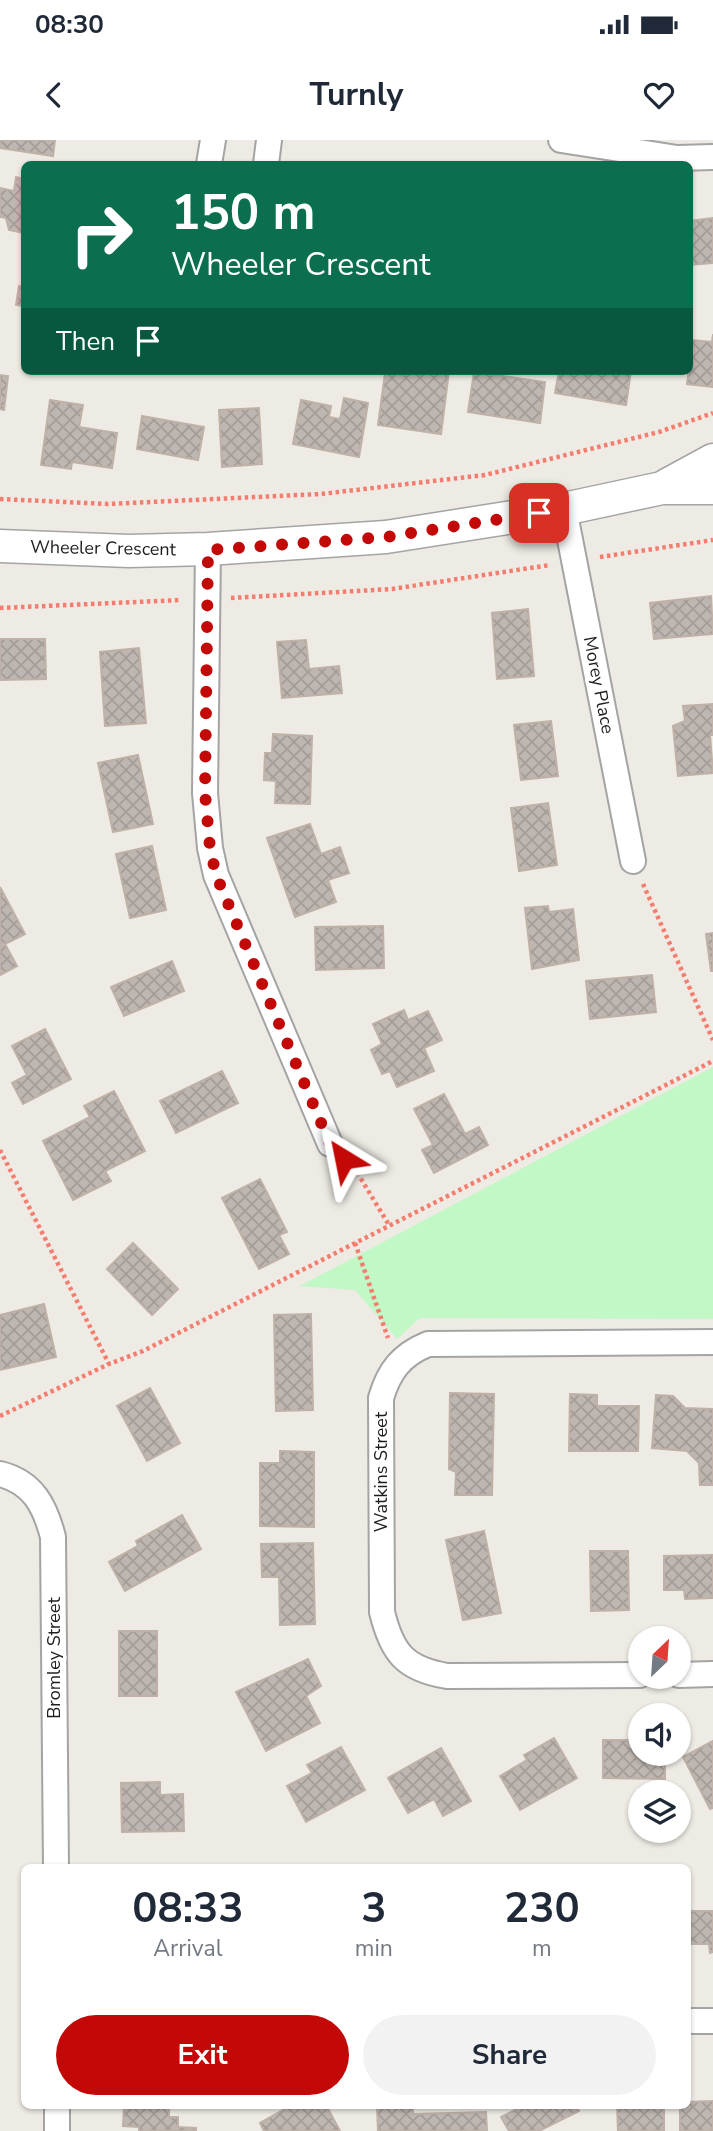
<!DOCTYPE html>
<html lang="en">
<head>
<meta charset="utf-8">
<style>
  :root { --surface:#fff; --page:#f2f2f3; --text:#1f2937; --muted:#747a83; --accent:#c30808 }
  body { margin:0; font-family:"Nunito Sans",sans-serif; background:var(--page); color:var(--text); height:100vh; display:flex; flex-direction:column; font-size:26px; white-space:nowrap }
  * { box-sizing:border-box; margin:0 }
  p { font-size:23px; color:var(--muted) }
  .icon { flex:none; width:38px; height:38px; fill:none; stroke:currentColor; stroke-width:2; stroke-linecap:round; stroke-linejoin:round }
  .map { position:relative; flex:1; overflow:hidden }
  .drawer { position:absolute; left:21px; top:1724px; width:670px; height:245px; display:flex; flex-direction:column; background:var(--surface); border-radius:10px; box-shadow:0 2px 5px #0004 }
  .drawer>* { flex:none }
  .guide { position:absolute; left:21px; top:21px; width:672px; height:214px; border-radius:10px; box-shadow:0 2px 5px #0004; background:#0b6e4f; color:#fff; overflow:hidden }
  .needle { width:46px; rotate:25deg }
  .buttons { position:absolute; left:628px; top:1486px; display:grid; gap:14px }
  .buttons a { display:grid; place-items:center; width:63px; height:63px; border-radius:50%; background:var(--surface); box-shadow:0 2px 5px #0004; font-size:35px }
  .pin { position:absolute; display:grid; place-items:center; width:60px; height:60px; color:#fff; margin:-30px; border-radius:14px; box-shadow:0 4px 10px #0006 }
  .me { position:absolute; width:77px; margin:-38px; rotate:325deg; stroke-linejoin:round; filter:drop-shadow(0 0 5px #0008) }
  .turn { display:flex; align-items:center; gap:24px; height:147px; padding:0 35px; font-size:32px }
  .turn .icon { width:91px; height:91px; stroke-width:2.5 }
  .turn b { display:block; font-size:49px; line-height:60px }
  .then { display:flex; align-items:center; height:66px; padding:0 35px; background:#0003; gap:14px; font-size:26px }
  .eta { display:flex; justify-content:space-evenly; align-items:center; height:119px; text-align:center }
  .eta b { font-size:42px; font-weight:700; line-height:49px }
  .action { display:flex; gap:14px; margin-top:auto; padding:14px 35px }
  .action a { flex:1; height:80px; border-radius:42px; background:var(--accent); color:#fff; font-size:28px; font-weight:700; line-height:80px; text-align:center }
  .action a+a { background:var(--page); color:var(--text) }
  .status { display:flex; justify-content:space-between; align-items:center; height:49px; padding:0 35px; background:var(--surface); direction:ltr }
  .status svg { height:19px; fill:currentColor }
  header { display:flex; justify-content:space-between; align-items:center; height:91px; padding:0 35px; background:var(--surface); font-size:32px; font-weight:700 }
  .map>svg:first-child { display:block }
  .park { fill:#c2f7c6 }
  .building { fill:url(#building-cross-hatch); stroke:#bfb1a7; stroke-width:2 }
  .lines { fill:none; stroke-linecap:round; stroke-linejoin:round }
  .minor-casing { stroke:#a4a4a4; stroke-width:28 }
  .tertiary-casing { stroke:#a4a4a4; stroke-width:35 }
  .path { stroke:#f47d6f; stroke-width:4.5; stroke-dasharray:3.5 3.5; stroke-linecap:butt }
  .minor { stroke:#fff; stroke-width:24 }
  .tertiary { stroke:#fff; stroke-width:32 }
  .route { stroke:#c30808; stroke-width:12; stroke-dasharray:0 21.6 }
  .labels { text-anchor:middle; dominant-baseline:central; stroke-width:7; stroke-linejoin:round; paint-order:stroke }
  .street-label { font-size:18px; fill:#1d1d1d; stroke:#fff }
</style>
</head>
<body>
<div class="status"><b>08:30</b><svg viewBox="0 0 49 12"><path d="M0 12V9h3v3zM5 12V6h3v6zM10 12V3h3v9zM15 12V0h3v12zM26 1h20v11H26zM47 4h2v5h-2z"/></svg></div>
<header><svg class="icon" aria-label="back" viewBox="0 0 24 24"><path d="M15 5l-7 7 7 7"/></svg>Turnly<svg class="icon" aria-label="heart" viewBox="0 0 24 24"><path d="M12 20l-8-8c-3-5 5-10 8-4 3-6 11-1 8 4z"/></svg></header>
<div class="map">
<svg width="713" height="1991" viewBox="0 0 713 1991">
  <defs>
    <pattern id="building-cross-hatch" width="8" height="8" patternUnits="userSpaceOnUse" patternTransform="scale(1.75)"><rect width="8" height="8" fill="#beb6b0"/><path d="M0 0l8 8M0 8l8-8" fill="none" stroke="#a39c97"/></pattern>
  </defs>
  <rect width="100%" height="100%" fill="#eeebe4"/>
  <path class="park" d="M 713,927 L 713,1179 L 420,1178 L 397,1199 L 355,1150 L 300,1146 Z"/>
  <g class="building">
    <path d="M 0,0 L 55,0 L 53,16 L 0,8 Z"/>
    <path d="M 16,37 L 24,39 L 24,93 L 9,90 L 6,78 L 0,77 L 0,48 L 14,51 Z"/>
    <path d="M 713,78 L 713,123 L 690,125 L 690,81 Z"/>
    <path d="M 19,146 L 24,147 L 24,166 L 16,165 Z"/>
    <path d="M 713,194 L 713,247 L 687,244 L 692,200 L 712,202 Z"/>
    <path d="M 403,231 L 449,231 L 441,294 L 378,285 L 385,233 L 402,235 Z"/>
    <path d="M 559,231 L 631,231 L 626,265 L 555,253 Z"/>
    <path d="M 474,232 L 545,242 L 540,283 L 468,272 Z"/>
    <path d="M 0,235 L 8,236 L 4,270 L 0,269 Z"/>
    <path d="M 344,258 L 368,263 L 359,317 L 293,304 L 301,260 L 331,266 L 329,277 L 340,279 Z"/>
    <path d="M 50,260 L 83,265 L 79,287 L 117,293 L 112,328 L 72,322 L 71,329 L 41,325 Z"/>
    <path d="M 259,268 L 262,324 L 222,327 L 219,270 Z"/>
    <path d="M 142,276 L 204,287 L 198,320 L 137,309 Z"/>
    <path d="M 711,456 L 713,494 L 654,499 L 650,463 Z"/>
    <path d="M 528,469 L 534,536 L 497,539 L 492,473 Z"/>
    <path d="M 0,499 L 45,499 L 46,539 L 0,540 Z"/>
    <path d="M 306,500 L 309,529 L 339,526 L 342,553 L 282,558 L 277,502 Z"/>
    <path d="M 139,508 L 146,583 L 105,586 L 100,512 Z"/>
    <path d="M 713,564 L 713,595 L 710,595 L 713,633 L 678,636 L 673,586 L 685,581 L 683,566 Z"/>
    <path d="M 551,581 L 558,636 L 521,640 L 514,585 Z"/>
    <path d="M 273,594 L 312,596 L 310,664 L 275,663 L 276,641 L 264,640 L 265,613 L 272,613 Z"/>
    <path d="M 138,615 L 153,684 L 113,692 L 98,623 Z"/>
    <path d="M 548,663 L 557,725 L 519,731 L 511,668 Z"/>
    <path d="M 310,684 L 321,714 L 340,707 L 349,733 L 328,740 L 336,762 L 295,777 L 267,698 Z"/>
    <path d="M 152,706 L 166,770 L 130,778 L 116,714 Z"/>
    <path d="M 0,747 L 25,794 L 5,804 L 17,826 L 0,835 Z"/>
    <path d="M 548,766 L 549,772 L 573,769 L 579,820 L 532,829 L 525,768 Z"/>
    <path d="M 383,786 L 384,828 L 316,830 L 315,787 Z"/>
    <path d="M 713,793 L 713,831 L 711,831 L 706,794 Z"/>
    <path d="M 172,821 L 184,851 L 124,876 L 111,847 Z"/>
    <path d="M 652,835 L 656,872 L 590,879 L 586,841 Z"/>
    <path d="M 404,870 L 408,880 L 428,871 L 442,900 L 424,908 L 434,931 L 397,947 L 390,931 L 382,934 L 371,910 L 382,904 L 373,884 Z"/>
    <path d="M 45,889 L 71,939 L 23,964 L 12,943 L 27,935 L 12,906 Z"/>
    <path d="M 222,931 L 238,963 L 176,993 L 160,961 Z"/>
    <path d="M 114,951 L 145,1011 L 105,1031 L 111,1041 L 73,1060 L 43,1001 L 90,977 L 84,966 Z"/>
    <path d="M 444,954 L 465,994 L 479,987 L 488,1005 L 434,1033 L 422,1010 L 433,1005 L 414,969 Z"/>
    <path d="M 260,1039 L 287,1092 L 279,1095 L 289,1114 L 259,1129 L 222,1058 Z"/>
    <path d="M 133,1103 L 178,1149 L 152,1175 L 107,1129 Z"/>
    <path d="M 44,1164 L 56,1217 L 0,1230 L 0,1175 Z"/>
    <path d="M 311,1174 L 313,1270 L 276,1271 L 274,1175 Z"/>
    <path d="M 150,1248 L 180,1303 L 147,1321 L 117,1266 Z"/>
    <path d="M 450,1253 L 494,1254 L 492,1355 L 455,1355 L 456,1332 L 449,1329 Z"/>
    <path d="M 570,1254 L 597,1255 L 597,1266 L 639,1266 L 638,1311 L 569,1311 Z"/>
    <path d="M 656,1255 L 673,1256 L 685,1268 L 713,1269 L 713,1345 L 700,1345 L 699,1323 L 687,1311 L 652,1308 Z"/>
    <path d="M 280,1311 L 314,1312 L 314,1387 L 260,1386 L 260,1323 L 280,1323 Z"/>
    <path d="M 182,1375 L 201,1409 L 125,1451 L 109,1422 L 138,1406 L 136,1401 Z"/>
    <path d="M 484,1391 L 501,1473 L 463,1480 L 446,1400 Z"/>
    <path d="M 313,1403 L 315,1484 L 280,1485 L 279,1437 L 262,1437 L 261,1404 Z"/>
    <path d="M 590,1411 L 628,1411 L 629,1470 L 591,1471 Z"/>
    <path d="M 713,1415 L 713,1458 L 685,1459 L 684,1450 L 664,1450 L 664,1416 Z"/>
    <rect x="119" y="1491" width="38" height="65"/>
    <path d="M 308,1519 L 321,1546 L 306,1556 L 320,1583 L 266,1611 L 236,1552 Z"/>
    <path d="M 554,1598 L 577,1638 L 520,1670 L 500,1636 L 527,1620 L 524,1615 Z"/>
    <path d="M 603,1600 L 640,1600 L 640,1614 L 665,1614 L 665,1639 L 603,1638 Z"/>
    <path d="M 713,1601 L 713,1668 L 710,1669 L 683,1617 Z"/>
    <path d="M 341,1607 L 365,1650 L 306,1682 L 287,1646 L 312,1633 L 307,1625 Z"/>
    <path d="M 441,1608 L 471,1661 L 443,1676 L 434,1659 L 408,1673 L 388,1638 Z"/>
    <path d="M 160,1642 L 160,1655 L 183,1654 L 184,1691 L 122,1692 L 121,1643 Z"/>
    <path d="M 688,1771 L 713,1771 L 713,1812 L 710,1813 L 709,1804 L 689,1804 Z"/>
    <path d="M 713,1961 L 713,1991 L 680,1991 L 680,1965 L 688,1965 L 688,1962 Z"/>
    <path d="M 124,1965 L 169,1965 L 169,1977 L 178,1977 L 178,1987 L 196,1988 L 196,1991 L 139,1991 L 139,1987 L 123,1986 Z"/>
    <path d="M 292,1965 L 326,1965 L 340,1991 L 264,1991 L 260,1983 Z"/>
    <path d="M 377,1965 L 413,1965 L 413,1974 L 486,1972 L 487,1991 L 378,1991 Z"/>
    <path d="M 515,1965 L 576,1965 L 579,1971 L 539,1991 L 509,1991 L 501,1977 L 515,1970 Z"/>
    <path d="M 617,1965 L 658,1965 L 664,1970 L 664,1991 L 618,1991 Z"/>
  </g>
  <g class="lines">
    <defs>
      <g id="minor">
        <path d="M 561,0 L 677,18 L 713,17"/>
        <path d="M 209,24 L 213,0"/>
        <path d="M 266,24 L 269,0"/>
        <path d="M 564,369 L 633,721"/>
        <path d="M 208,409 L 205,653 L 210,708 L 216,735 L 330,1004"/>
        <path d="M 0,1334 C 33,1342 45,1366 53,1397 L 56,1727"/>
        <path d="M 640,1535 L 447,1536 C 405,1529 392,1513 382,1472 L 381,1258 C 389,1231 401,1215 428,1204 L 713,1202"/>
        <path d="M 679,1535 L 713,1534"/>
        <path d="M 688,1881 L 713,1881"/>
        <path d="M 57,1965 L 57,1991"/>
      </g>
      <g id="tertiary">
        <path d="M 667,345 L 713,320"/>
        <path d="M 0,406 L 129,411 L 208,409 L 386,397 L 564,369 L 662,348 L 713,348"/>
      </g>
    </defs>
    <use href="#minor" class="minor-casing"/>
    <use href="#tertiary" class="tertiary-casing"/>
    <g class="path">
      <path d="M 0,359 L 108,364 L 321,354 L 485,335 L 659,292 L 713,273"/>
      <path d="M 600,417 L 713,400"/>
      <path d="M 231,458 L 392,449 L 550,425"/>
      <path d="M 0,468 L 181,460"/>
      <path d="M 643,744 L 713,900"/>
      <path d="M 0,1010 L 109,1224"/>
      <path d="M 347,1023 L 358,1034 L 389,1085"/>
      <path d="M 355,1103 L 388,1198"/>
      <path d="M 0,1276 L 109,1224 L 143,1211 L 713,921"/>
    </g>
    <use href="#minor" class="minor"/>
    <use href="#tertiary" class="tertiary"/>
  </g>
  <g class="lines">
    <path class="route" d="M 344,1019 L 330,1004 L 216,735 L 210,708 L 205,653 L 208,410 L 386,397 L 539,373"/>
  </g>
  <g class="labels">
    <g class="street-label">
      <text transform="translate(103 408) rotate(1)">Wheeler Crescent</text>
      <text transform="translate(599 545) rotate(79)">Morey Place</text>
      <text transform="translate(381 1332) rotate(-90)">Watkins Street</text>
      <text transform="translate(54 1518) rotate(-90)">Bromley Street</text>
    </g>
  </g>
</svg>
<div class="buttons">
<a><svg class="needle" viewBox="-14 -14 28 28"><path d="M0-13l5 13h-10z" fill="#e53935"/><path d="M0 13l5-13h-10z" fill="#747a83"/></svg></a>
<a><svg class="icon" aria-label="sound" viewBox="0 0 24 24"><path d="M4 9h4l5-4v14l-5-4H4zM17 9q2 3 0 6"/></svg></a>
<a><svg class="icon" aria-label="layers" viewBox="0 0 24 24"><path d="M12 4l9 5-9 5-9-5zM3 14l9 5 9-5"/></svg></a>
</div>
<div class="pin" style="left:539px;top:373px;background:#d93025"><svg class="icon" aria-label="arrive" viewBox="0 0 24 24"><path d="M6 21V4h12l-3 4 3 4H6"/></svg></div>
<svg class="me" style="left:344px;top:1019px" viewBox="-20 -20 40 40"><path d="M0-17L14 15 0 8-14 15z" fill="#c30808" stroke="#fff" stroke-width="4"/></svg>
<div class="guide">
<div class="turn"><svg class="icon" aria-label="right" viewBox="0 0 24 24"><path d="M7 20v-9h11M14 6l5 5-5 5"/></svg><div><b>150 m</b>Wheeler Crescent</div></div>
<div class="then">Then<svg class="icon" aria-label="arrive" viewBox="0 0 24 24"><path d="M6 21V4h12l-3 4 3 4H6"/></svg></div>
</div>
<section class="drawer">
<div class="eta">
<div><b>08:33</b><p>Arrival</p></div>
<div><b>3</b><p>min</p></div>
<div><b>230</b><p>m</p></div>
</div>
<div class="action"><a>Exit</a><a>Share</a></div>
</section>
</div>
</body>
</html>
